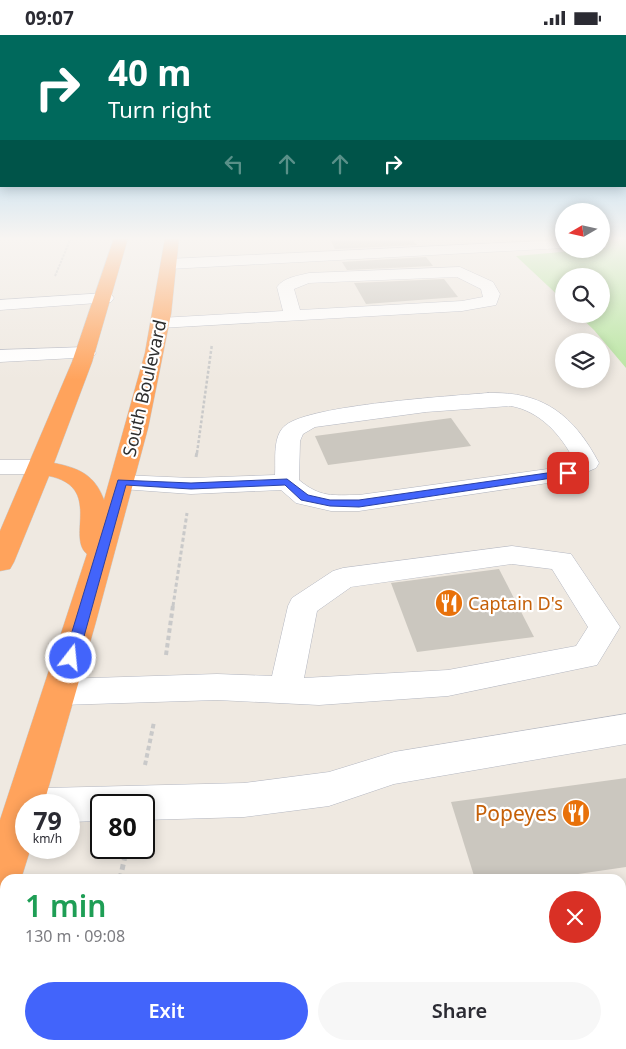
<!DOCTYPE html>
<html lang="en">
<head>
<meta charset="utf-8">
<style>
  :root { --surface:#fff; --page:#f7f7f7; --text:#2b2b33; --muted:#7c7c81; --accent:#4264fb }
  body { margin:0; font-family:"Noto Sans",sans-serif; background:var(--page); color:var(--text); height:100vh; display:flex; flex-direction:column; font-size:19px; white-space:nowrap }
  * { box-sizing:border-box; margin:0 }
  p { font-size:16px; color:var(--muted) }
  .icon { flex:none; width:28px; height:28px; fill:none; stroke:currentColor; stroke-width:2; stroke-linecap:round; stroke-linejoin:round }
  .map { position:relative; flex:1; overflow:hidden }
  .panel { position:absolute; left:0px; top:839px; width:626px; height:176px; display:flex; flex-direction:column; background:var(--surface); border-radius:15px 15px 0 0; box-shadow:0 2px 12px #0003 }
  .panel>* { flex:none }
  .guide { position:absolute; left:0px; top:0px; width:626px; height:152px; box-shadow:0 2px 12px #0003; background:#00695c; color:#fff; overflow:hidden }
  .needle { width:32px; rotate:261deg }
  .controls { position:absolute; left:555px; top:168px; display:grid; gap:10px }
  .controls a { display:grid; place-items:center; width:55px; height:55px; border-radius:50%; background:var(--surface); box-shadow:0 2px 12px #0003; font-size:25px }
  .speed { position:absolute; left:15px; top:759px; display:flex; gap:10px; font-size:25px; font-weight:700; text-align:center }
  .speed>* { display:grid; place-content:center; width:65px; height:65px; border-radius:50%; background:var(--surface); box-shadow:0 2px 12px #0003; line-height:1 }
  .speed small { font-size:12px; font-weight:400 }
  .speed .limit { border:2px solid #111; border-radius:8px; background:#fff; color:#111 }
  .pin { position:absolute; display:grid; place-items:center; width:42px; height:42px; color:#fff; margin:-21px; border-radius:10px; box-shadow:0 2px 8px #0006 }
  .me { position:absolute; width:55px; margin:-28px; rotate:16deg; stroke-linejoin:round; filter:drop-shadow(0 0 4px #0008) }
  .turn { display:flex; align-items:center; gap:18px; height:105px; padding:0 25px; font-size:22px }
  .turn .icon { width:65px; height:65px; stroke-width:2.5 }
  .turn b { display:block; font-size:35px; line-height:42px }
  .lanes { display:flex; align-items:center; height:48px; padding:0 25px; background:#0003; justify-content:center; gap:25px; direction:ltr }
  .lanes .off { opacity:.35 }
  .round { display:grid; place-items:center; flex:none; width:52px; height:52px; border-radius:26px; background:var(--page) }
  .head { display:flex; align-items:center; justify-content:space-between; height:85px; padding:0 25px }
  h1 { font-size:30px; font-weight:600; line-height:38px; color:#1e9e55 }
  .action { display:flex; gap:10px; margin-top:auto; padding:10px 25px }
  .action a { flex:1; height:58px; border-radius:30px; background:var(--accent); color:#fff; font-size:20px; font-weight:600; line-height:58px; text-align:center }
  .action a+a { background:var(--page); color:var(--text) }
  .status { display:flex; justify-content:space-between; align-items:center; height:35px; padding:0 25px; background:var(--surface); direction:ltr }
  .status svg { height:14px; fill:currentColor }
  .map>svg:first-child { display:block }
  .green { fill:#b6e59e }
  .building { fill:#cbc7bf }
  .lines { fill:none; stroke-linecap:round; stroke-linejoin:round }
  .minor-casing { stroke:#b4b7c1; stroke-width:1 }
  .highway-casing { stroke:#c9c9c9; stroke-width:1 }
  .path-far4 { stroke:#c9c9c9; stroke-width:2; stroke-dasharray:2.5 1; stroke-linecap:butt }
  .path-far3 { stroke:#c9c9c9; stroke-width:2.5; stroke-dasharray:3 2; stroke-linecap:butt }
  .path-far2 { stroke:#c9c9c9; stroke-width:3; stroke-dasharray:4 2.5; stroke-linecap:butt }
  .path-far1 { stroke:#c9c9c9; stroke-width:4; stroke-dasharray:4.5 3; stroke-linecap:butt }
  .path { stroke:#c9c9c9; stroke-width:5; stroke-dasharray:5.5 4; stroke-linecap:butt }
  .minor { fill:#fff; fill-rule:evenodd }
  .highway { fill:#ffa35c; fill-rule:evenodd }
  .route { fill:#4264fb; stroke:#2b41a3 }
  .labels { text-anchor:middle; dominant-baseline:central; stroke-width:4.5; stroke-linejoin:round; paint-order:stroke }
  .street-label { font-size:18px; fill:#2e2e2e; stroke:#fff }
  .food-label { font-size:18px; fill:#c56008; stroke:#fff; text-anchor:start }
  .near-food-label { font-size:21px; fill:#c56008; stroke:#fff; text-anchor:end }
</style>
</head>
<body>
<div class="status"><b>09:07</b><svg viewBox="0 0 49 12"><path d="M0 12V9h3v3zM5 12V6h3v6zM10 12V3h3v9zM15 12V0h3v12zM26 1h20v11H26zM47 4h2v5h-2z"/></svg></div>
<div class="map">
<svg width="626" height="1014" viewBox="0 0 626 1014">
  <rect width="100%" height="100%" fill="#efe9e1"/>
  <path class="green" d="M 607,203 L 626,203 L 626,333 L 594,295 L 577,279 L 601,279 L 601,241 L 564,241 L 564,266 L 516,221 L 606,213 Z"/>
  <g class="building">
    <path d="M 329,203 L 411,203 L 417,210 L 335,214 Z"/>
    <path d="M 426,222 L 433,231 L 347,235 L 342,227 Z"/>
    <path d="M 444,244 L 458,262 L 366,269 L 354,248 Z"/>
    <path d="M 451,383 L 471,411 L 328,430 L 315,401 Z"/>
    <path d="M 499,534 L 534,602 L 417,617 L 391,548 Z"/>
    <path d="M 626,743 L 626,832 L 544,844 L 475,844 L 451,767 Z"/>
  </g>
  <g class="lines">
    <defs>
      <g id="minor">
        <path d="M 564,205 L 564,213 L 169,234 L 161,229 L 169,224 Z"/>
        <path d="M 460,232 L 493,247 L 500,259 L 496,270 L 462,276 L 160,293 L 154,292 L 151,288 L 154,284 L 160,283 L 283,276 L 277,252 C 284,242 298,241 309,238 ZM 457,242 L 481,254 L 483,262 L 462,266 L 300,275 L 294,254 L 309,248 Z"/>
        <path d="M 105,258 L 111,259 L 114,263 L 111,267 L 0,275 L 0,265 Z"/>
        <path d="M 86,312 L 93,314 L 96,318 L 93,322 L 0,327 L 0,315 Z"/>
        <path d="M 488,358 C 544,356 574,381 599,428 L 596,433 L 568,445 L 359,476 L 331,476 L 296,468 L 281,455 L 191,459 L 122,454 L 113,452 L 110,447 L 113,442 L 122,440 L 191,443 L 275,440 C 276,425 272,400 286,390 C 311,370 451,361 488,358 ZM 511,371 C 540,376 561,400 574,425 L 562,432 L 359,460 C 332,460 321,463 299,445 L 300,406 L 303,399 L 315,392 L 426,377 Z"/>
        <path d="M 0,425 L 41,425 L 50,427 L 53,432 L 50,437 L 41,439 L 0,439 Z"/>
        <path d="M 512,511 L 571,519 L 620,592 L 597,630 L 448,661 L 319,670 L 217,665 L 61,670 L 49,666 L 44,657 L 49,648 L 61,644 L 217,639 L 272,641 L 288,571 L 292,563 L 333,536 L 343,533 ZM 512,529 L 552,534 L 588,592 L 576,611 L 448,635 L 304,643 L 317,576 L 351,552 Z"/>
        <path d="M 626,679 L 626,709 L 394,749 L 329,771 L 244,782 L 144,785 L 144,770 L 101,770 L 101,786 L 69,787 L 69,770 L 28,770 L 33,758 L 47,753 L 244,748 L 329,737 L 394,717 Z"/>
        <path d="M 626,932 L 626,978 L 621,979 L 621,933 Z"/>
        <path d="M 0,982 L 5,982 L 5,1010 L 28,1010 L 26,1014 L 0,1014 Z"/>
      </g>
      <path id="highway" d="M 114,203 L 128,203 L 92,327 L 54,428 C 79,433 95,440 104,465 L 145,318 L 165,203 L 179,203 L 171,279 L 148,393 L 95,590 L 46,761 L 44,770 L 26,770 L 26,812 L 31,812 L 21,844 L 5,844 L 5,863 L 0,865 L 0,785 L 87,519 C 66,502 103,452 49,441 L 14,527 L 10,534 L 0,536 L 0,496 L 72,327 Z"/>
    </defs>
    <use href="#minor" class="minor-casing"/>
    <use href="#highway" class="highway-casing"/>
    <path class="path-far4" d="M 55,241 L 71,203"/>
    <path class="path-far3" d="M 197,418 L 212,309"/>
    <g class="path-far2">
      <path d="M 196,422 L 197,417"/>
      <path d="M 173,571 L 187,478"/>
    </g>
    <g class="path-far1">
      <path d="M 166,620 L 173,570"/>
      <path d="M 145,730 L 154,687"/>
    </g>
    <g class="path">
      <path d="M 120,844 L 127,812"/>
      <path d="M 81,1014 L 82,1010"/>
    </g>
    <use href="#minor" class="minor"/>
    <use href="#highway" class="highway"/>
  </g>
  <linearGradient id="sky" x2="0" y2="1"><stop stop-color="#7abfeb"/><stop offset="0.59" stop-color="#f8f5f2"/><stop offset="1" stop-color="#f8f5f2" stop-opacity="0"/></linearGradient>
  <rect width="626" height="345" fill="url(#sky)"/>
  <path class="route" d="M 568,435 L 573,438 L 572,440 L 359,472 L 330,471 L 301,465 L 285,450 L 191,454 L 126,450 L 78,623 L 71,628 L 64,623 L 118,445 L 191,448 L 287,444 L 308,460 L 330,465 L 359,465 Z"/>
  <defs>
    <symbol id="restaurant-disc" viewBox="-11 -11 22 22"><circle r="9.5" fill="#e8710a" stroke="#fff"/><path d="M-5-6h1v4h1v-4h1v4h1v-4h1v5L-1.5 .5V6h-2V.5L-5-1ZM5-6V6H3V1.5H1.5Q1.5-4 5-6Z" fill="#fff"/></symbol>
  </defs>
  <g fill-rule="evenodd">
    <use href="#restaurant-disc" x="433" y="552" width="32" height="32"/>
    <use href="#restaurant-disc" x="560" y="762" width="32" height="32"/>
  </g>
  <g class="labels">
    <g class="street-label">
      <text transform="translate(144 353) rotate(-77)">South Boulevard</text>
    </g>
    <g class="food-label">
      <text x="468" y="568">Captain D's</text>
    </g>
    <g class="near-food-label">
      <text x="557" y="778">Popeyes</text>
    </g>
  </g>
</svg>
<div class="controls">
<a><svg class="needle" viewBox="-14 -14 28 28"><path d="M0-13l5 13h-10z" fill="#e53935"/><path d="M0 13l5-13h-10z" fill="#7c7c81"/></svg></a>
<a><svg class="icon" aria-label="search" viewBox="0 0 24 24"><circle cx="10" cy="10" r="6"/><path d="M15 15l6 6"/></svg></a>
<a><svg class="icon" aria-label="layers" viewBox="0 0 24 24"><path d="M12 4l9 5-9 5-9-5zM3 14l9 5 9-5"/></svg></a>
</div>
<div class="speed"><div>79<small>km/h</small></div><div class="limit">80</div></div>
<div class="pin" style="left:568px;top:438px;background:#d93025"><svg class="icon" aria-label="arrive" viewBox="0 0 24 24"><path d="M6 21V4h12l-3 4 3 4H6"/></svg></div>
<svg class="me" style="left:71px;top:623px" viewBox="-20 -20 40 40"><circle r="17" fill="#4264fb" stroke="#fff" stroke-width="3"/><path d="M0-11L8 9 0 5-8 9z" fill="#fff"/></svg>
<div class="guide">
<div class="turn"><svg class="icon" aria-label="right" viewBox="0 0 24 24"><path d="M7 20v-9h11M14 6l5 5-5 5"/></svg><div><b>40 m</b>Turn right</div></div>
<div class="lanes"><svg class="icon off" aria-label="left" viewBox="0 0 24 24"><path d="M17 20v-9H6M10 6l-5 5 5 5"/></svg><svg class="icon off" aria-label="ahead" viewBox="0 0 24 24"><path d="M12 20V5M6 11l6-6 6 6"/></svg><svg class="icon off" aria-label="ahead" viewBox="0 0 24 24"><path d="M12 20V5M6 11l6-6 6 6"/></svg><svg class="icon" aria-label="right" viewBox="0 0 24 24"><path d="M7 20v-9h11M14 6l5 5-5 5"/></svg></div>
</div>
<section class="panel">
<div class="head"><div><h1>1 min</h1><p>130 m · 09:08</p></div><a class="round" style="background:#d93025;color:#fff"><svg class="icon" aria-label="close" viewBox="0 0 24 24"><path d="M6 6l12 12M18 6L6 18"/></svg></a></div>
<div class="action"><a>Exit</a><a>Share</a></div>
</section>
</div>
</body>
</html>
